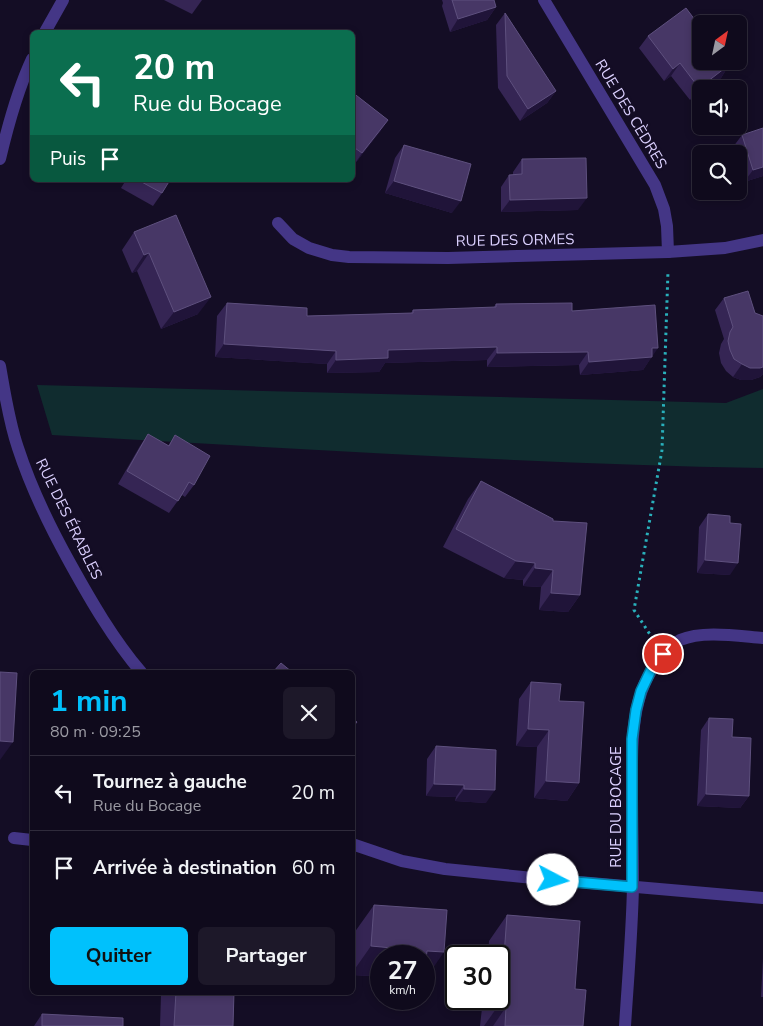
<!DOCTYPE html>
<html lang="fr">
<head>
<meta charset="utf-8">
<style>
  :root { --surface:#0f0a1c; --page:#1d1829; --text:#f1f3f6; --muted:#9b9aa3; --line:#2f2b3b; --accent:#00c1fc }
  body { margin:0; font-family:"Nunito Sans",sans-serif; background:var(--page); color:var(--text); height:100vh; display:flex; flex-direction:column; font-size:19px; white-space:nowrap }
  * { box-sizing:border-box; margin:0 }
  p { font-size:16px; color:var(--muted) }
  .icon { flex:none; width:28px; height:28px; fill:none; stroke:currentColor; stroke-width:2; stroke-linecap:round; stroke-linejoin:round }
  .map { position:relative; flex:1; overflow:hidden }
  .sheet { position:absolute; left:30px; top:670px; width:325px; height:325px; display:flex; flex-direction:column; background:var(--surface); border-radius:8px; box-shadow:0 2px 8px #0003,0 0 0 1px var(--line) }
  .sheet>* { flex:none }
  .guide { position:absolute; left:30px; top:30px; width:325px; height:152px; border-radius:8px; box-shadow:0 2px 8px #0003,0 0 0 1px var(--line); background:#0b6e4f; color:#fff; overflow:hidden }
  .needle { width:32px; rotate:33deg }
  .controls { position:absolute; left:692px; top:15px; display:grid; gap:10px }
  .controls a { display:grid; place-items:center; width:55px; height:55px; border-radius:8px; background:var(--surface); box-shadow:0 2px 8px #0003,0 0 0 1px var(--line); font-size:25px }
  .speed { position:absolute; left:370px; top:945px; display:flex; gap:10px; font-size:25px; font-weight:700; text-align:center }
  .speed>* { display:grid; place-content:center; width:65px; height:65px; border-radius:50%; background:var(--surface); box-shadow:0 2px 8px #0003,0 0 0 1px var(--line); line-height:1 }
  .speed small { font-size:12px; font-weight:400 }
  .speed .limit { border:2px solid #111; border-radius:8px; background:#fff; color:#111 }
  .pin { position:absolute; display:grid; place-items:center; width:42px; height:42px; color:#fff; margin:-21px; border:2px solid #fff; border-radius:50%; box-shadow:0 1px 5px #0007 }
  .me { position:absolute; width:55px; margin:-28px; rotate:95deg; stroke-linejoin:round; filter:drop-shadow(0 0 4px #0008) }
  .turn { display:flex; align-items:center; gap:18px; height:105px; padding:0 20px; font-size:22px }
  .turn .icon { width:65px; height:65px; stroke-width:2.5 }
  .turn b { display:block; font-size:35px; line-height:42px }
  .then { display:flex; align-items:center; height:48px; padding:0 20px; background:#0003; gap:10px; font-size:19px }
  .round { display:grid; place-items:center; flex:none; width:52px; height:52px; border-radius:8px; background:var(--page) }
  .headline { display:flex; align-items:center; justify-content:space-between; height:85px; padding:0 20px }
  h1 { font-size:30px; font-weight:700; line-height:38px; color:var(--accent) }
  .primary-button { display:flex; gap:10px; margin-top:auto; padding:10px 20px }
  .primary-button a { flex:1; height:58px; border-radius:8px; background:var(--accent); color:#111; font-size:20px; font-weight:700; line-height:58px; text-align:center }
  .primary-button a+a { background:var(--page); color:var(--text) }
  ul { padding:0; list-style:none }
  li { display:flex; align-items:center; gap:15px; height:75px; padding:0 20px; border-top:1px solid var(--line) }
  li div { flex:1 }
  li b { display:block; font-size:19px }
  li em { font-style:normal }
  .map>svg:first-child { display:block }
  .green { fill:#102c2f }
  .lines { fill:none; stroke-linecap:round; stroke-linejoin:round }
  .path { stroke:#29b0bb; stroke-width:3; stroke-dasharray:2.5 4; stroke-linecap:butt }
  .minor { stroke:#443686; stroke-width:12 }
  .wall { fill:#352554 }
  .shaded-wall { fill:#201439 }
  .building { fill:#473766; stroke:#5e507e }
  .route-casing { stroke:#007da4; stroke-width:12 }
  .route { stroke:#00c1fc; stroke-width:9 }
  .labels { text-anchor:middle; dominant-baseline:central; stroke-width:5; stroke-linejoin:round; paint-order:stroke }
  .street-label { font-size:15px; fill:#dcd1ff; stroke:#140d25 }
</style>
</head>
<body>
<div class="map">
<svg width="763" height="1026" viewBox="0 0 763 1026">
  <rect width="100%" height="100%" fill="#140d25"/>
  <path class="green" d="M 37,385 L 726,403 L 763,389 L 763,468 C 526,464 289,448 52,435 Z"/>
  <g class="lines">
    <path class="path" d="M 653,639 L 634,610 L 662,450 L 668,271"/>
    <g class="minor">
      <path d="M 544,0 L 655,185 L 664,209 L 667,226 L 668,252"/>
      <path d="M 45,32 L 63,0"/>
      <path d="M 0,159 C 8,125 17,91 32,59"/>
      <path d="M 278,223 L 293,239 L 309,248 L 332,255 L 349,257 L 448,258 L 668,252 L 725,248 L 763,240"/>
      <path d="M 0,366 C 5,394 9,422 18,448 C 31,488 50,527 70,563 C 91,601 113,639 141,672"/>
      <path d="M 14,838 L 32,840"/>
      <path d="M 352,844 L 402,861 L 445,869 L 533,878 L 763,898"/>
      <path d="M 625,1026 C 628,979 632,933 633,886 C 633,854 632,823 632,791 C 632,743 629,684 669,650 C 672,646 676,642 680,640 C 703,630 738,636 763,638"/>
    </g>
  </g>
  <g class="wall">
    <path d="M 164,0 L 202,0 L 192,14 Z"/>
    <path d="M 442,0 L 494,0 L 496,7 L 487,20 L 450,32 L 442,6 L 443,3 Z"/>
    <path d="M 505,13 L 556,91 L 547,103 L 520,121 L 498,88 L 496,25 Z"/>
    <path d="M 648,36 L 729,65 L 721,78 L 706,89 L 701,89 L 690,100 L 671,76 L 664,81 L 639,48 Z"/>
    <path d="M 352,92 L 388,120 L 354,165 L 352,164 Z"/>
    <path d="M 742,135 L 763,176 L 744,182 L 739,164 L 739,154 L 735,154 L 733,147 Z"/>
    <path d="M 404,145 L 452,213 L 385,193 L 395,158 Z"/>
    <path d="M 522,159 L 578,210 L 501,212 L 501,187 L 509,175 L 513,175 L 513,172 Z"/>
    <path d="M 126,180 L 170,180 L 162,193 L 153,206 L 121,188 Z"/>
    <path d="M 134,232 L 198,314 L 161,329 L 137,271 L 132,273 L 122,250 Z"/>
    <path d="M 724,298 L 755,313 L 763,316 L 763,374 L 760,377 L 751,380 L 741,380 L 733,377 L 726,371 L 721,363 L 719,353 L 721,344 L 724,339 L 715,310 Z"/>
    <path d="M 227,303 L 307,316 L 411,313 L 413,310 L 493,308 L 496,304 L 572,311 L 652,356 L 643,370 L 580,375 L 579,365 L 487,367 L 487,360 L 385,363 L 379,372 L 327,373 L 327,364 L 215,357 L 217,316 Z"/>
    <path d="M 148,434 L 168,446 L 175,435 L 194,485 L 185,497 L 182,495 L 169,513 L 118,484 L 140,446 Z"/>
    <path d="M 481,481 L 553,521 L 580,595 L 568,612 L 539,610 L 541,587 L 523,586 L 523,580 L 504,578 L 443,547 L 468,499 Z"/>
    <path d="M 708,514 L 730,575 L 697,573 L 699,527 Z"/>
    <path d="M 531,682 L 559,701 L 579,783 L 567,801 L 534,798 L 537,747 L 516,746 L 519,699 Z"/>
    <path d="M 709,718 L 732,737 L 749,796 L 740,808 L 697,806 L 701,730 Z"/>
    <path d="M 436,746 L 486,803 L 455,801 L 456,797 L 426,796 L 427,759 Z"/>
    <path d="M 374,905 L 424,956 L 381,956 L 381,986 L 371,985 L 372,976 L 352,975 L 352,953 L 354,933 Z"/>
    <path d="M 507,915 L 575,989 L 583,1026 L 480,1026 L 482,1008 L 485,1005 L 485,999 L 499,999 L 499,956 L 488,956 L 489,941 Z"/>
    <path d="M 763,958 L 763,997 L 761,997 Z"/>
    <path d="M 163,992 L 234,992 L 233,1026 L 160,1026 L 161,994 Z"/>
    <path d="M 42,1014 L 123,1026 L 34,1026 Z"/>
  </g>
  <g class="shaded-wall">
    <path d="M 496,7 L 487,20 L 450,32 L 458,19 Z"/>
    <path d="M 680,63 L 671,76 L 664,81 L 673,69 Z"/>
    <path d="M 729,65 L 721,78 L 706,89 L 701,89 L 701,92 L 690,100 L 699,88 Z"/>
    <path d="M 556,91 L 547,103 L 520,121 L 528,109 Z"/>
    <path d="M 388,120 L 380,132 L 354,165 L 362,153 Z"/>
    <path d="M 763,167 L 763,176 L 744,182 L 753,170 Z"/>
    <path d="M 394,181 L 461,201 L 452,213 L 385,193 Z"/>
    <path d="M 587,198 L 578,210 L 501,212 L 510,200 Z"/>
    <path d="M 149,253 L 137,271 L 132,273 L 144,255 Z"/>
    <path d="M 211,297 L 198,314 L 161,329 L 174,312 Z"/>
    <path d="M 224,344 L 336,351 L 327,364 L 215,357 Z"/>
    <path d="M 497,347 L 487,360 L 385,363 L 379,372 L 327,373 L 336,360 L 388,350 Z"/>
    <path d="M 652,348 L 658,348 L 643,370 L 580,375 L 589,362 Z"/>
    <path d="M 588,352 L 579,365 L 487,367 L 497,353 Z"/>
    <path d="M 742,364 L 763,367 L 763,374 L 760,377 L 751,380 L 741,380 L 733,377 Z"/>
    <path d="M 705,560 L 738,563 L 730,575 L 697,573 Z"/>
    <path d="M 516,561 L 535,563 L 523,580 L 504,578 Z"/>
    <path d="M 535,568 L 553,570 L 541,587 L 523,586 Z"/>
    <path d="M 551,593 L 580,595 L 568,612 L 539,610 Z"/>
    <path d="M 528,729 L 549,730 L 537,747 L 516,746 Z"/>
    <path d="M 0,741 L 13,742 L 0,760 Z"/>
    <path d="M 546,781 L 579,783 L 567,801 L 534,798 Z"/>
    <path d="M 434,784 L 464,785 L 456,797 L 426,796 Z"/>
    <path d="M 464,789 L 495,790 L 486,803 L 455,801 Z"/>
    <path d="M 706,794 L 749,796 L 740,808 L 697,806 Z"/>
    <path d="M 371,946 L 392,948 L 386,956 L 381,956 L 381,962 L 372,976 L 352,975 L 352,973 Z"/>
    <path d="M 427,951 L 444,952 L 424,981 L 424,956 Z"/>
    <path d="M 381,970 L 381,986 L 371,985 Z"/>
    <path d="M 498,1006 L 506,1007 L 493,1026 L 484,1026 Z"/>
  </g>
  <g class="building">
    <path d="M 452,0 L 494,0 L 496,7 L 458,19 Z"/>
    <path d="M 686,8 L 701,28 L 701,61 L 726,61 L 729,65 L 699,88 L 680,63 L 673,69 L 648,36 Z"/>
    <path d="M 505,13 L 556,91 L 528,109 L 507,76 Z"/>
    <path d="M 352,92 L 388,120 L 362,153 L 352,146 Z"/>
    <path d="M 763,128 L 763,167 L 753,170 L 742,135 Z"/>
    <path d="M 404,145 L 471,164 L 461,201 L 394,181 Z"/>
    <path d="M 586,158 L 587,198 L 510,200 L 509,175 L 522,174 L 522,159 Z"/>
    <path d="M 138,180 L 170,180 L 162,193 Z"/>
    <path d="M 176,215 L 211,297 L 174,312 L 149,253 L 144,255 L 134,232 Z"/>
    <path d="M 748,291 L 755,313 L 763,316 L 763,367 L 760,368 L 750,368 L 742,364 L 734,359 L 730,350 L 728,341 L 730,332 L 733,327 L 724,298 Z"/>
    <path d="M 227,303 L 307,308 L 307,316 L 413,313 L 413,310 L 496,307 L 496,304 L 572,303 L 572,311 L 655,305 L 658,348 L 652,348 L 652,357 L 589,362 L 588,352 L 497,353 L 497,347 L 388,350 L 388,358 L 336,360 L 336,351 L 224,344 Z"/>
    <path d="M 148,434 L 169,446 L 175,435 L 210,456 L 194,485 L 189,482 L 178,501 L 127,471 Z"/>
    <path d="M 481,481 L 553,519 L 553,521 L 587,523 L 580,595 L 551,593 L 553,570 L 535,568 L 535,563 L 516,561 L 456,529 Z"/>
    <path d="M 708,514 L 730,516 L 730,523 L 741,524 L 738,563 L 705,560 Z"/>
    <path d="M 281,663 L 292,672 L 273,672 Z"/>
    <path d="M 0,672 L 17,673 L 13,742 L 0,741 Z"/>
    <path d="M 531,682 L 561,684 L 559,701 L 584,702 L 579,783 L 546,781 L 549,730 L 528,729 Z"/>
    <path d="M 352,718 L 357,722 L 352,728 Z"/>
    <path d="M 709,718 L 733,719 L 732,737 L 751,738 L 749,796 L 706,794 Z"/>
    <path d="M 436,746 L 496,750 L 495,790 L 464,789 L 464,785 L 434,784 Z"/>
    <path d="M 374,905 L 447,910 L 444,952 L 427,951 L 426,959 L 424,959 L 424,956 L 391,956 L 392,948 L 371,946 Z"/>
    <path d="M 507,915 L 580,921 L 575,989 L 586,990 L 583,1026 L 505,1026 L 506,1007 L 498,1006 L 500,983 L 502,983 Z"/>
    <path d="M 176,992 L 234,992 L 233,1026 L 174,1026 Z"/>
    <path d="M 42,1014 L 123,1018 L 123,1026 L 42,1026 Z"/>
  </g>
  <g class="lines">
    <defs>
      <path id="route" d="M 553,880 L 632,887 L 632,739 L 636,710 L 641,691 L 652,668 L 663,654"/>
    </defs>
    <use href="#route" class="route-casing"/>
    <use href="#route" class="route"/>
  </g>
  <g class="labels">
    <g class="street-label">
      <text transform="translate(631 114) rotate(59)">RUE DES CÈDRES</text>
      <text transform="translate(515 240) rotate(-1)">RUE DES ORMES</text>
      <text transform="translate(69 519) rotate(64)">RUE DES ÉRABLES</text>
      <text transform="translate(616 807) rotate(-90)">RUE DU BOCAGE</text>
    </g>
  </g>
</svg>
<div class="controls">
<a><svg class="needle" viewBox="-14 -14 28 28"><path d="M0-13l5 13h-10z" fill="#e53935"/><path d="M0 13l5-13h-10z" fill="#9b9aa3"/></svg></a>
<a><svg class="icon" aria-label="sound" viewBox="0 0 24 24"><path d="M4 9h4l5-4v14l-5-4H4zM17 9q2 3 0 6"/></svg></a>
<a><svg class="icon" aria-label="search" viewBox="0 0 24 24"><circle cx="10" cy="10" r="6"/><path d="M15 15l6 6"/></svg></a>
</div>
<div class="speed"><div>27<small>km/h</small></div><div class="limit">30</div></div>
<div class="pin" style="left:663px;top:654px;background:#d93025"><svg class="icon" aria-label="arrive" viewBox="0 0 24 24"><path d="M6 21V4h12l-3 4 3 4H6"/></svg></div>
<svg class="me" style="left:553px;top:880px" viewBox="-20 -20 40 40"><circle r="19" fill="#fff"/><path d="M0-13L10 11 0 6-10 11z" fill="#00c1fc"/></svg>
<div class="guide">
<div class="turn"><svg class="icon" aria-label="left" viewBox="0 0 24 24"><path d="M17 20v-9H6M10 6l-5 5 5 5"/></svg><div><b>20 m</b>Rue du Bocage</div></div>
<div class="then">Puis<svg class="icon" aria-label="arrive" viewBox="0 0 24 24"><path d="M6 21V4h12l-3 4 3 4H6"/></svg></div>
</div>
<section class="sheet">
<div class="headline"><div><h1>1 min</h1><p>80 m · 09:25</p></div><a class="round"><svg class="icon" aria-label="close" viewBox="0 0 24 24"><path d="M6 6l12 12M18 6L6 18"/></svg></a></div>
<ul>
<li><svg class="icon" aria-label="left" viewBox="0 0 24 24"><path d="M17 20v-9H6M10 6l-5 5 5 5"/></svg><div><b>Tournez à gauche</b><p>Rue du Bocage</p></div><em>20 m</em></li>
<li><svg class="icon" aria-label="arrive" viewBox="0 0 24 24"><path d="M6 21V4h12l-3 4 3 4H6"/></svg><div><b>Arrivée à destination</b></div><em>60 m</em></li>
</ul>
<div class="primary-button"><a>Quitter</a><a>Partager</a></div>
</section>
</div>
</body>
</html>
